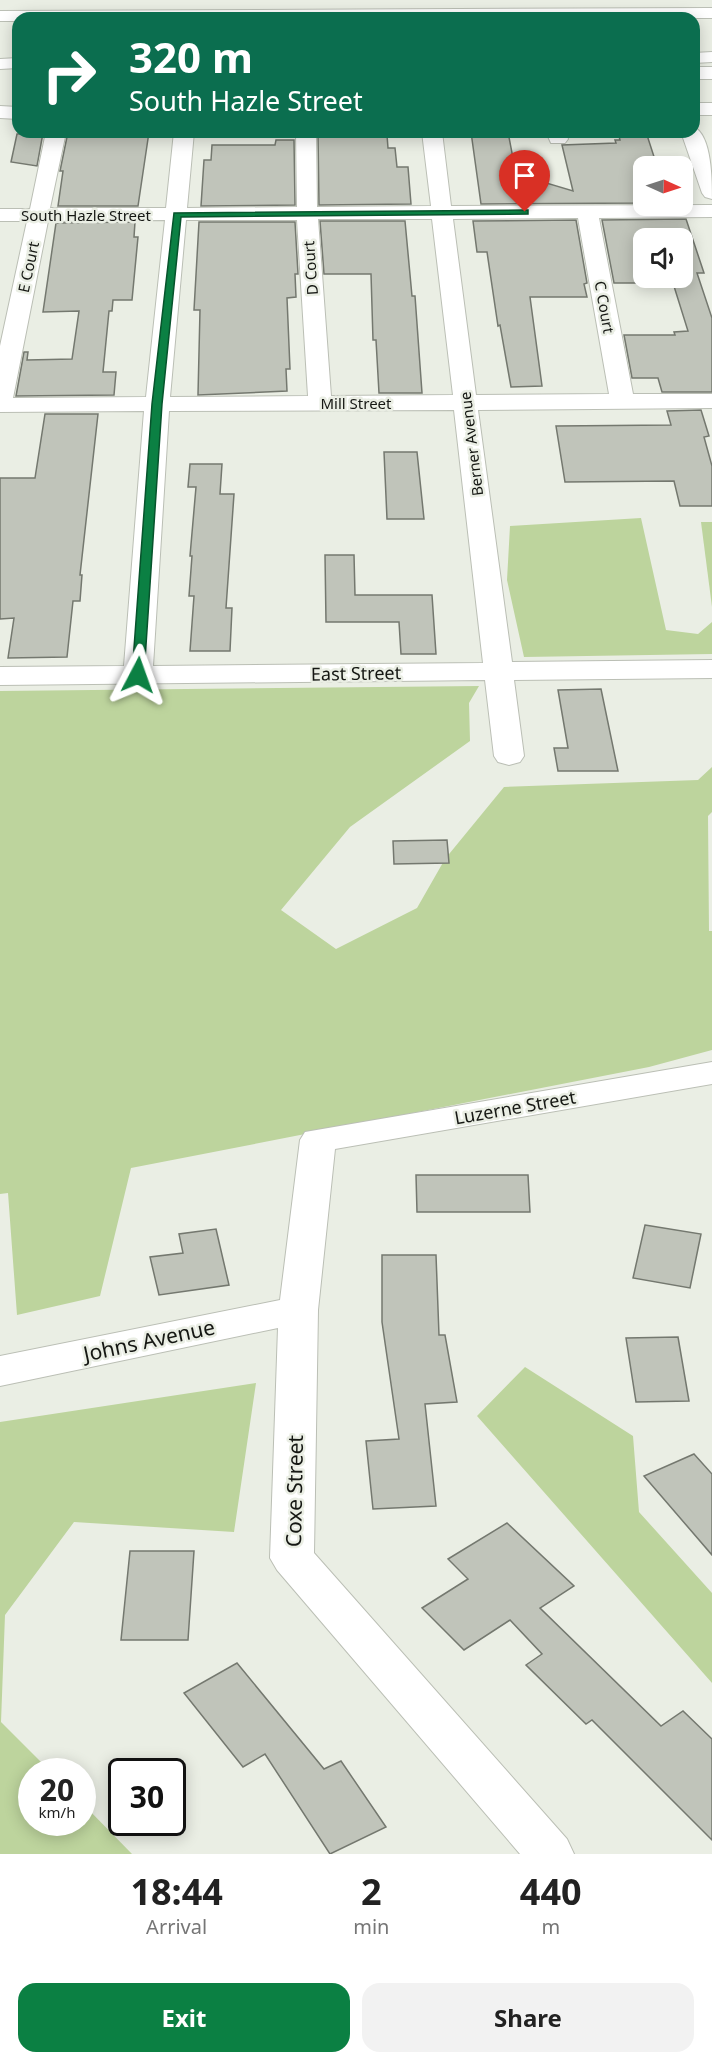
<!DOCTYPE html>
<html lang="en">
<head>
<meta charset="utf-8">
<style>
  :root { --surface:#fff; --page:#f2f2f2; --text:#222; --muted:#767676; --accent:#0b8043 }
  body { margin:0; font-family:"Noto Sans",sans-serif; background:var(--page); color:var(--text); height:100vh; display:flex; flex-direction:column; font-size:22px; white-space:nowrap }
  * { box-sizing:border-box; margin:0 }
  p { font-size:20px; color:var(--muted) }
  .icon { flex:none; width:33px; height:33px; fill:none; stroke:currentColor; stroke-width:2; stroke-linecap:round; stroke-linejoin:round }
  .map { position:relative; height:1854px; overflow:hidden }
  .panel { display:flex; flex-direction:column; background:var(--surface); flex:1 }
  .panel>* { flex:none }
  .hud { position:absolute; left:12px; top:12px; width:688px; height:126px; border-radius:18px; box-shadow:0 3px 15px #0003; background:#0b6e4f; color:#fff; overflow:hidden }
  .needle { width:39px; rotate:93deg }
  .fabs { position:absolute; left:633px; top:156px; display:grid; gap:12px }
  .fabs a { display:grid; place-items:center; width:60px; height:60px; border-radius:12px; background:var(--surface); box-shadow:0 3px 15px #0003; font-size:30px }
  .speed { position:absolute; left:18px; top:1758px; display:flex; gap:12px; font-size:30px; font-weight:700; text-align:center }
  .speed>* { display:grid; place-content:center; width:78px; height:78px; border-radius:50%; background:var(--surface); box-shadow:0 3px 15px #0003; line-height:1 }
  .speed small { font-size:15px; font-weight:400 }
  .speed .limit { border:3px solid #111; border-radius:9px; background:#fff; color:#111 }
  .pin { position:absolute; display:grid; place-items:center; width:51px; height:51px; color:#fff; margin:-62px -26px; border-radius:50% 50% 50% 0; rotate:-45deg; box-shadow:0 0 6px #0007 }
  .pin .icon { rotate:45deg }
  .me { position:absolute; width:66px; margin:-33px; rotate:4deg; stroke-linejoin:round; filter:drop-shadow(0 0 4px #0008) }
  .turn { display:flex; align-items:center; gap:21px; height:126px; padding:0 18px; font-size:27px }
  .turn .icon { width:78px; height:78px; stroke-width:2.5 }
  .turn b { display:block; font-size:42px; line-height:51px }
  .eta { display:flex; justify-content:space-evenly; align-items:center; height:102px; text-align:center }
  .eta b { font-size:36px; font-weight:700; line-height:42px }
  .button { display:flex; gap:12px; margin-top:auto; padding:12px 18px }
  .button a { flex:1; height:69px; border-radius:18px; background:var(--accent); color:#fff; font-size:24px; font-weight:700; line-height:69px; text-align:center }
  .button a+a { background:var(--page); color:var(--text) }
  .map>svg:first-child { display:block }
  .green { fill:#bdd49d }
  .building { fill:#c0c4ba; stroke:#74786f; stroke-width:1.5; fill-rule:evenodd }
  .lines { fill:none; stroke-linecap:round; stroke-linejoin:round }
  .minor-casing { stroke:#bbbfb5; stroke-width:2 }
  .major-casing { stroke:#bbbfb5; stroke-width:2 }
  .minor { fill:#fff; fill-rule:evenodd }
  .major { fill:#fff; fill-rule:evenodd }
  .route { fill:#0b8043; stroke:#07532c; stroke-width:1.5 }
  .labels { text-anchor:middle; dominant-baseline:central; stroke-width:5; stroke-linejoin:round; paint-order:stroke }
  .far-street-label { font-size:15px; fill:#151713; stroke:#eaeee4 }
  .street-label { font-size:18px; fill:#151713; stroke:#eaeee4 }
  .near-street-label { font-size:21px; fill:#151713; stroke:#eaeee4 }
</style>
</head>
<body>
<div class="map">
<svg width="712" height="1854" viewBox="0 0 712 1854">
  <rect width="100%" height="100%" fill="#eaeee4"/>
  <g class="green">
    <path d="M 641,518 L 666,630 L 698,634 L 712,622 L 712,654 L 524,657 L 507,580 L 510,526 Z"/>
    <path d="M 701,522 L 712,522 L 712,607 Z"/>
    <path d="M 479,686 L 469,703 L 470,741 L 350,827 L 281,910 L 336,949 L 417,908 L 445,859 L 504,787 L 698,780 L 712,767 L 712,812 L 708,816 L 709,931 L 712,931 L 712,1050 L 649,1067 L 131,1168 L 100,1296 L 17,1315 L 8,1193 L 0,1194 L 0,691 Z"/>
    <path d="M 525,1367 L 633,1436 L 639,1512 L 712,1593 L 712,1683 L 477,1416 Z"/>
    <path d="M 256,1383 L 234,1532 L 74,1522 L 5,1615 L 1,1722 L 50,1771 L 32,1772 L 32,1822 L 82,1822 L 83,1804 L 132,1854 L 0,1854 L 0,1422 Z"/>
  </g>
  <g class="building">
    <path d="M 68,132 L 149,132 L 138,206 L 58,206 L 63,171 L 60,171 Z"/>
    <path d="M 471,132 L 508,132 L 516,174 L 573,191 L 562,145 L 616,143 L 615,140 L 620,140 L 618,132 L 646,132 L 657,166 L 644,166 L 644,203 L 481,204 Z"/>
    <path d="M 43,133 L 37,166 L 11,162 L 17,134 Z"/>
    <path d="M 318,134 L 387,135 L 388,148 L 395,148 L 397,167 L 408,167 L 411,204 L 319,205 Z"/>
    <path d="M 276,140 L 294,140 L 295,205 L 201,206 L 204,160 L 211,160 L 212,145 L 275,145 Z"/>
    <path d="M 686,219 L 704,273 L 697,273 L 712,318 L 712,392 L 662,392 L 658,378 L 632,378 L 624,335 L 675,335 L 674,332 L 688,331 L 673,283 L 614,283 L 602,220 ZM 644,238 L 682,238 L 682,278 L 644,278 Z"/>
    <path d="M 576,220 L 587,283 L 584,284 L 587,297 L 530,297 L 542,386 L 511,387 L 500,325 L 498,326 L 487,252 L 477,252 L 473,221 Z"/>
    <path d="M 320,221 L 405,221 L 412,296 L 415,296 L 422,393 L 379,393 L 376,340 L 373,340 L 371,274 L 324,274 Z"/>
    <path d="M 135,222 L 134,237 L 138,237 L 132,300 L 113,300 L 112,311 L 109,311 L 103,372 L 116,372 L 114,395 L 16,396 L 24,352 L 28,352 L 27,360 L 72,359 L 79,311 L 43,312 L 56,223 Z"/>
    <path d="M 199,222 L 295,222 L 298,274 L 295,274 L 296,297 L 287,298 L 290,369 L 286,369 L 287,391 L 198,395 L 200,310 L 194,310 Z"/>
    <path d="M 701,410 L 709,436 L 704,437 L 712,466 L 712,506 L 680,506 L 674,481 L 565,482 L 556,426 L 671,425 L 667,411 Z"/>
    <path d="M 45,414 L 98,414 L 80,575 L 82,575 L 80,601 L 73,601 L 67,657 L 8,658 L 14,618 L 0,619 L 0,478 L 35,478 Z"/>
    <path d="M 384,452 L 417,452 L 424,519 L 387,519 Z"/>
    <path d="M 190,464 L 222,464 L 220,494 L 234,494 L 226,608 L 232,608 L 230,651 L 190,651 L 194,596 L 189,596 L 192,556 L 190,556 L 196,487 L 188,487 Z"/>
    <path d="M 325,555 L 354,555 L 355,595 L 432,595 L 436,654 L 401,654 L 399,622 L 326,622 Z"/>
    <path d="M 601,689 L 618,771 L 558,771 L 554,748 L 568,748 L 558,690 Z"/>
    <path d="M 447,840 L 449,863 L 394,864 L 393,841 Z"/>
    <path d="M 416,1175 L 528,1175 L 530,1212 L 417,1212 Z"/>
    <path d="M 645,1225 L 701,1234 L 690,1288 L 633,1278 Z"/>
    <path d="M 216,1229 L 229,1285 L 159,1295 L 150,1257 L 183,1253 L 179,1234 Z"/>
    <path d="M 382,1255 L 436,1255 L 439,1335 L 445,1335 L 457,1402 L 425,1404 L 436,1506 L 373,1509 L 366,1441 L 399,1439 L 382,1322 Z"/>
    <path d="M 678,1337 L 689,1401 L 636,1402 L 626,1338 Z"/>
    <path d="M 694,1454 L 712,1474 L 712,1555 L 644,1476 Z"/>
    <path d="M 507,1523 L 574,1586 L 540,1608 L 661,1726 L 683,1711 L 712,1739 L 712,1840 L 592,1720 L 586,1724 L 526,1665 L 542,1654 L 510,1620 L 464,1650 L 422,1608 L 468,1579 L 448,1559 Z"/>
    <path d="M 130,1551 L 194,1551 L 188,1640 L 121,1640 Z"/>
    <path d="M 237,1663 L 324,1769 L 341,1761 L 386,1827 L 330,1854 L 265,1754 L 243,1767 L 184,1693 Z"/>
  </g>
  <g class="lines">
    <defs>
      <g id="minor">
        <path d="M 712,8 L 712,18 L 18,18 L 18,21 L 0,21 L 0,11 Z"/>
        <rect x="694" y="67" width="18" height="12"/>
        <rect x="694" y="103" width="18" height="12"/>
        <path d="M 0,106 L 18,107 L 18,119 L 0,118 Z"/>
        <path d="M 694,127 C 712,136 712,181 712,199 L 705,197 L 702,193 L 681,132 L 694,132 Z"/>
        <path d="M 46,132 L 66,132 L 50,208 L 166,208 L 174,132 L 194,132 L 187,208 L 297,207 L 296,132 L 316,132 L 317,207 L 431,206 L 422,132 L 442,132 L 451,206 L 712,205 L 712,217 L 599,218 L 633,394 L 712,394 L 712,408 L 478,410 L 512,662 L 712,660 L 712,678 L 514,680 L 524,756 L 520,762 L 509,765 L 498,762 L 494,756 L 485,680 L 0,685 L 0,667 L 124,666 L 144,411 L 0,412 L 0,346 L 27,221 L 0,221 L 0,209 L 30,209 ZM 578,218 L 609,394 L 476,395 L 453,219 ZM 318,219 L 432,219 L 453,395 L 331,396 ZM 165,220 L 146,397 L 13,398 L 48,221 ZM 186,220 L 297,220 L 308,396 L 170,397 ZM 454,410 L 483,663 L 153,666 L 169,411 Z"/>
        <path d="M 546,132 L 566,132 L 568,139 L 565,143 L 551,143 Z"/>
        <path d="M 712,1062 L 712,1084 L 335,1149 L 318,1310 L 314,1553 L 567,1839 L 574,1854 L 520,1854 L 277,1570 L 270,1558 L 278,1328 L 0,1386 L 0,1356 L 280,1300 L 300,1140 L 305,1132 Z"/>
      </g>
      <g id="major">
        <path d="M 712,52 L 712,62 L 694,63 L 694,53 Z"/>
        <path d="M 18,58 L 18,68 L 0,69 L 0,59 Z"/>
      </g>
    </defs>
    <use href="#minor" class="minor-casing"/>
    <use href="#major" class="major-casing"/>
    <use href="#minor" class="minor"/>
    <use href="#major" class="major"/>
  </g>
  <path class="route" d="M 525,210 L 528,210 L 528,214 L 181,217 L 162,404 L 144,675 L 142,678 L 134,678 L 132,675 L 152,404 L 174,213 Z"/>
  <g class="labels">
    <g class="far-street-label">
      <text x="86" y="215">South Hazle Street</text>
      <text transform="translate(28 267) rotate(-78)">E Court</text>
      <text transform="translate(310 268) rotate(-94)">D Court</text>
      <text transform="translate(605 307) rotate(80)">C Court</text>
      <text x="356" y="403">Mill Street</text>
      <text transform="translate(471 444) rotate(-97)">Berner Avenue</text>
    </g>
    <g class="street-label">
      <text transform="translate(356 673) rotate(-1)">East Street</text>
      <text transform="translate(515 1107) rotate(-10)">Luzerne Street</text>
    </g>
    <g class="near-street-label">
      <text transform="translate(149 1340) rotate(-12)">Johns Avenue</text>
      <text transform="translate(294 1491) rotate(-89)">Coxe Street</text>
    </g>
  </g>
</svg>
<div class="fabs">
<a><svg class="needle" viewBox="-14 -14 28 28"><path d="M0-13l5 13h-10z" fill="#e53935"/><path d="M0 13l5-13h-10z" fill="#767676"/></svg></a>
<a><svg class="icon" aria-label="sound" viewBox="0 0 24 24"><path d="M4 9h4l5-4v14l-5-4H4zM17 9q2 3 0 6"/></svg></a>
</div>
<div class="speed"><div>20<small>km/h</small></div><div class="limit">30</div></div>
<div class="pin" style="left:525px;top:212px;background:#d93025"><svg class="icon" aria-label="arrive" viewBox="0 0 24 24"><path d="M6 21V4h12l-3 4 3 4H6"/></svg></div>
<svg class="me" style="left:138px;top:675px" viewBox="-20 -20 40 40"><path d="M0-17L14 15 0 8-14 15z" fill="#0b8043" stroke="#fff" stroke-width="4"/></svg>
<div class="hud">
<div class="turn"><svg class="icon" aria-label="right" viewBox="0 0 24 24"><path d="M7 20v-9h11M14 6l5 5-5 5"/></svg><div><b>320 m</b>South Hazle Street</div></div>
</div>
</div>
<section class="panel">
<div class="eta">
<div><b>18:44</b><p>Arrival</p></div>
<div><b>2</b><p>min</p></div>
<div><b>440</b><p>m</p></div>
</div>
<div class="button"><a>Exit</a><a>Share</a></div>
</section>
</body>
</html>
